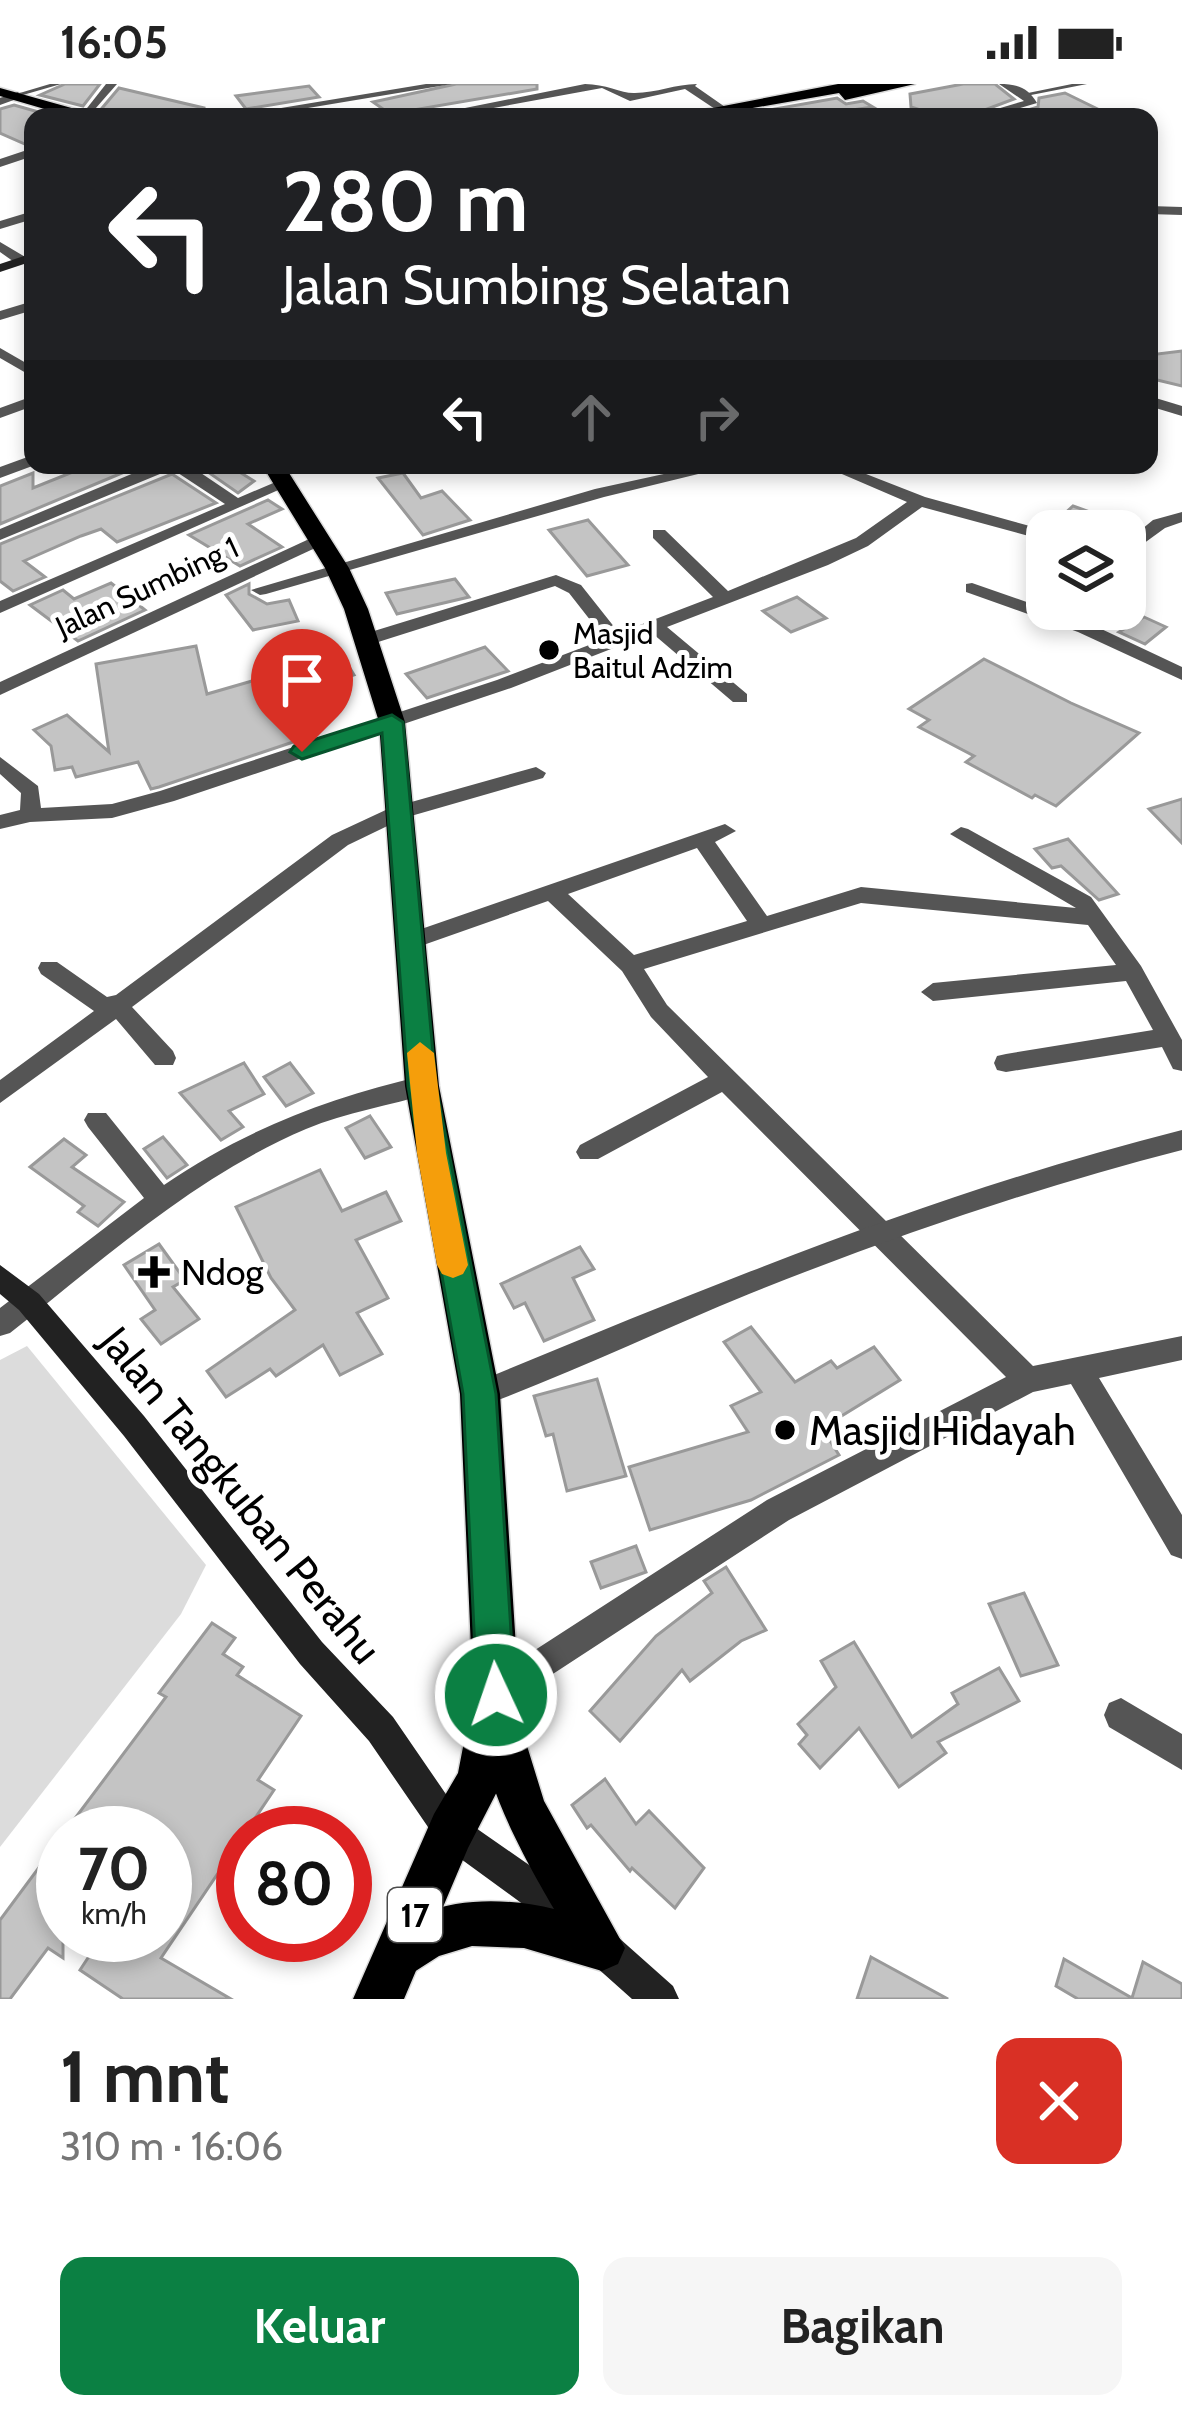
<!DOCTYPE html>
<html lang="id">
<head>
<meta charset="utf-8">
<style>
  :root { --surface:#fff; --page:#f6f6f6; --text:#222; --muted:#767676; --accent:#0b8043 }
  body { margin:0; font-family:Cabin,sans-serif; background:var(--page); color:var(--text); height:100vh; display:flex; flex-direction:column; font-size:45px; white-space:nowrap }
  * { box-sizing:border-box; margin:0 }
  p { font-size:39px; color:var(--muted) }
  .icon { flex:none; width:66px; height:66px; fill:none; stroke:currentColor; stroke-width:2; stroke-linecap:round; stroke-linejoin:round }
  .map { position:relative; height:1915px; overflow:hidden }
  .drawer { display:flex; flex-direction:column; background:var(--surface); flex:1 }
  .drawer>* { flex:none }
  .banner { position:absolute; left:24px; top:24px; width:1134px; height:366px; border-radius:24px; box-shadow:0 6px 18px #0003; background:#202124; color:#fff; overflow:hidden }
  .controls { position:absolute; left:1026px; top:426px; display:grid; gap:24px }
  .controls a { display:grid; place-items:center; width:120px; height:120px; border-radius:24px; background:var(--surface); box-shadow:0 6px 18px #0003; font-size:60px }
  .speed { position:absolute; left:36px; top:1722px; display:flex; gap:24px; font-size:60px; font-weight:700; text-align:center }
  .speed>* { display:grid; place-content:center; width:156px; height:156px; border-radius:50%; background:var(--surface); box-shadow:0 6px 18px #0003; line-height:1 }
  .speed small { font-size:30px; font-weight:400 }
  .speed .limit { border:18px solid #d22; background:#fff; color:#111 }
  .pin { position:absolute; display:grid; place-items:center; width:102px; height:102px; color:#fff; margin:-123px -51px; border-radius:50% 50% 50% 0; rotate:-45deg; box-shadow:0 0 12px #0007 }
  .pin .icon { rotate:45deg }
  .me { position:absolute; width:132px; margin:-66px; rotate:357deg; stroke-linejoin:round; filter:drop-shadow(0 0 9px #0008) }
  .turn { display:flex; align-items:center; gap:42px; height:252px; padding:0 60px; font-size:54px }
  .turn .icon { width:156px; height:156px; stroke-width:2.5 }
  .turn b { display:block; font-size:84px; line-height:102px }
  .lanes { display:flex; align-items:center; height:114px; padding:0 60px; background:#0003; justify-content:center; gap:60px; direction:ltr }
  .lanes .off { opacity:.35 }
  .round { display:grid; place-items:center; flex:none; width:126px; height:126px; border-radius:24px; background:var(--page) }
  .summary { display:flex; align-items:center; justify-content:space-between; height:204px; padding:0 60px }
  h1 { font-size:72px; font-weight:700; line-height:90px }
  .action { display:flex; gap:24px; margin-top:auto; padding:24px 60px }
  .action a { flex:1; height:138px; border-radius:24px; background:var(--accent); color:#fff; font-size:48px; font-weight:700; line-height:138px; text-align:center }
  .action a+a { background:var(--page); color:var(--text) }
  .status { display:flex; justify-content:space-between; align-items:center; height:84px; padding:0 60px; background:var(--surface); direction:ltr }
  .status svg { height:33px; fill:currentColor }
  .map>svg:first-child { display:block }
  .green { fill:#dcdcdc }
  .building { fill:#c4c4c4; stroke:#999; stroke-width:3 }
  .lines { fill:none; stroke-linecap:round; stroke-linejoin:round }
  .primary-casing { stroke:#dbdbdb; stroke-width:3 }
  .trunk-casing { stroke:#dbdbdb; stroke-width:3 }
  .service { fill:#555; fill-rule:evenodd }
  .minor { fill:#555; fill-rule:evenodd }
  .tertiary { fill:#555; fill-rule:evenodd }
  .secondary { fill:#222; fill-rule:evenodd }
  .primary { fill:#000; fill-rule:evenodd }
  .trunk { fill:#000; fill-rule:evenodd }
  .route { fill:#0b8043; stroke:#07532c; stroke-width:3 }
  .slow { fill:#f59e0b }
  .poi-dot { fill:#000; stroke:#fff; stroke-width:4.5 }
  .labels { text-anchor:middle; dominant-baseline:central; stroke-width:10; stroke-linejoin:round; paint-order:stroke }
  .far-street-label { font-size:30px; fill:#000; stroke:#fff }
  .far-poi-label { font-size:30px; fill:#000; stroke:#fff; text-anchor:start }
  .shield { fill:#fff; stroke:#4c4c4c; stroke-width:3 }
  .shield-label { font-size:33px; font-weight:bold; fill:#000 }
  .poi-label { font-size:36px; fill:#000; stroke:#fff; text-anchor:start }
  .near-poi-label { font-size:42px; fill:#000; stroke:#fff; text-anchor:start }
  .near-street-label { font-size:42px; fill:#000; stroke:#fff }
</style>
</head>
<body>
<div class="status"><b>16:05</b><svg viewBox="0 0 49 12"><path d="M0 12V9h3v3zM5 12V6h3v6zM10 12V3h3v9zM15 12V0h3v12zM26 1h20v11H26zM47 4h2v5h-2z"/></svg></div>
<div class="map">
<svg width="1182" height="1915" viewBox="0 0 1182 1915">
  <rect width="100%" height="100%" fill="#fff"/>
  <path class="green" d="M 27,1262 L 206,1481 L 181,1530 L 0,1763 L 0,1276 Z"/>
  <g class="building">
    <path d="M 65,0 L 100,0 L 83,22 L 40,11 Z"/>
    <path d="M 456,0 L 537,0 L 537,5 L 390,30 L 373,18 Z"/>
    <path d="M 963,0 L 995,0 L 1014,15 L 966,33 L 942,33 L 911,23 L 910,10 Z"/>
    <path d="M 309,2 L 319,13 L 246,25 L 236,12 Z"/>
    <path d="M 119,4 L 204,24 L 203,33 L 99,33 L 98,29 Z"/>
    <path d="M 1065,9 L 1114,33 L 1005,33 L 1038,23 L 1039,14 Z"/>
    <path d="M 837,14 L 846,20 L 863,17 L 873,23 L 803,33 L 789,33 L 775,25 Z"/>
    <path d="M 14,21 L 56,33 L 33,33 L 33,60 L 27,61 L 0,49 L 0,25 Z"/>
    <path d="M 1182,267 L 1182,302 L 1149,294 L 1149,271 Z"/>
    <path d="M 90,381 L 141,381 L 0,440 L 0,402 L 33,389 L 33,404 Z"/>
    <path d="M 218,381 L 228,381 L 254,397 L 238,409 L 205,386 Z"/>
    <path d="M 403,389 L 421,414 L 442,407 L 470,436 L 423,451 L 378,394 Z"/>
    <path d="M 172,390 L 216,419 L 117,458 L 101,445 L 81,452 L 24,477 L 45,493 L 13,507 L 0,497 L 0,460 Z"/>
    <path d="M 268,416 L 282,425 L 248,440 L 282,463 L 240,482 L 189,451 Z"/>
    <path d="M 1073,422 L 1135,444 L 1134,446 L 1052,447 L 1050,443 Z"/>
    <path d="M 588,436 L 628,481 L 587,492 L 549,446 Z"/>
    <path d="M 455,495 L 469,513 L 397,530 L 386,509 Z"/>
    <path d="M 111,499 L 145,526 L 78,557 L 30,521 L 63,506 L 74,515 Z"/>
    <path d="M 249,500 L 249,510 L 267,520 L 289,516 L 298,537 L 253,546 L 226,511 Z"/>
    <path d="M 797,513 L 826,534 L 791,548 L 763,527 Z"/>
    <path d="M 1144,533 L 1166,543 L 1145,560 L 1119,548 Z"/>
    <path d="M 196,562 L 207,610 L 342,571 L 354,591 L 285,613 L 314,647 L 305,650 L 308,653 L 159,703 L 151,705 L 138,678 L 76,693 L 72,683 L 55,686 L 51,662 L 34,646 L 67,631 L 109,668 L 96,580 Z"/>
    <path d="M 485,563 L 508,587 L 427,614 L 406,590 Z"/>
    <path d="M 984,575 L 1071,619 L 1139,649 L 1056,722 L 1035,711 L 1032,714 L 966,678 L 974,672 L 919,643 L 929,636 L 909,625 Z"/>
    <path d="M 1182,715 L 1182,759 L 1149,725 Z"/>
    <path d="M 1068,755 L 1118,810 L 1099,816 L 1061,782 L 1052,784 L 1035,765 Z"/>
    <path d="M 244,979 L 264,1010 L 229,1027 L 243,1043 L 221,1056 L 180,1009 Z"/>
    <path d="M 290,979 L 313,1009 L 286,1022 L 264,993 Z"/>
    <path d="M 370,1032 L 391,1063 L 365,1074 L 346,1044 Z"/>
    <path d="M 163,1053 L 187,1081 L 167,1094 L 144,1065 Z"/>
    <path d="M 64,1055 L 86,1071 L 72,1083 L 124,1118 L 98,1142 L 78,1128 L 84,1122 L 30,1083 Z"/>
    <path d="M 320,1086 L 342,1127 L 386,1108 L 401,1137 L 356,1156 L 388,1214 L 357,1229 L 382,1270 L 340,1291 L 323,1261 L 276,1292 L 270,1285 L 226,1313 L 207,1287 L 295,1226 L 271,1194 L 236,1123 Z"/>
    <path d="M 159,1160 L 185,1196 L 173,1203 L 199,1235 L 161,1260 L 141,1235 L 155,1226 L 124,1181 Z"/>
    <path d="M 580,1163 L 594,1185 L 573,1194 L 594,1236 L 544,1257 L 525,1219 L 514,1224 L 501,1200 Z"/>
    <path d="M 751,1243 L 795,1298 L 831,1277 L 837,1284 L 874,1263 L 900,1296 L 822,1344 L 839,1371 L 751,1416 L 650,1446 L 629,1383 L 748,1348 L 731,1322 L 761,1308 L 724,1258 Z"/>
    <path d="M 597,1295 L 626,1392 L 567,1407 L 553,1350 L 546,1352 L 534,1312 Z"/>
    <path d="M 636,1462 L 646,1488 L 601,1504 L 591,1478 Z"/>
    <path d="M 726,1483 L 766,1546 L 741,1557 L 690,1597 L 682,1586 L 620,1657 L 590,1627 L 656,1552 L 712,1509 L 704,1497 Z"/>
    <path d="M 1024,1509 L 1058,1581 L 1021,1592 L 989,1520 Z"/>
    <path d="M 212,1539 L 235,1554 L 223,1570 L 243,1583 L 237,1591 L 301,1632 L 258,1696 L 274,1706 L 161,1874 L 231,1915 L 123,1915 L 80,1886 L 103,1851 L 165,1851 L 165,1749 L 64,1749 L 166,1613 L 159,1609 Z"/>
    <path d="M 854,1558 L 912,1653 L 958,1620 L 952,1609 L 999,1584 L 1019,1617 L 938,1658 L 946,1669 L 899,1703 L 859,1644 L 820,1684 L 799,1660 L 807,1651 L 798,1640 L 836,1603 L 821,1577 Z"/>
    <path d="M 605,1695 L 636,1740 L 649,1727 L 704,1784 L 675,1824 L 632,1784 L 630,1787 L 591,1741 L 587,1744 L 572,1721 Z"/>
    <path d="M 63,1751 L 63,1874 L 48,1864 L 10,1915 L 0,1915 L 0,1836 Z"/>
    <path d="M 871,1873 L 948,1915 L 857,1915 Z"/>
    <path d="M 1064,1875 L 1132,1914 L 1143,1878 L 1182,1900 L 1182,1915 L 1078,1915 L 1056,1902 Z"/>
  </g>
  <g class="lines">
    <defs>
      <g id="primary">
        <path d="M 0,4 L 93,30 L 95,33 L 72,33 L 0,12 Z"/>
        <path d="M 501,1620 L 516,1626 L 544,1717 L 625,1864 L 618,1880 L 602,1887 L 524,1864 L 472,1862 L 439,1872 L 400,1897 L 384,1890 L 377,1874 C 404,1810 498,1811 554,1825 C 529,1782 466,1674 486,1626 Z"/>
      </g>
      <g id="trunk">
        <path d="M 838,0 L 915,0 L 845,16 L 839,9 L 701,33 L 666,33 Z"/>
        <path d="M 262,381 L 284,381 L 349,484 L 368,525 L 405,638 L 439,1002 L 500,1310 L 519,1611 L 503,1696 L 468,1764 L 404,1915 L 353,1915 L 434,1730 L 458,1689 L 473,1611 L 460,1310 L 405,1002 L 379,638 L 344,525 L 325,484 Z"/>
      </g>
    </defs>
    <use href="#primary" class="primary-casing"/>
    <use href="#trunk" class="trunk-casing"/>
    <g class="service">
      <path d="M 50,0 L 61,0 L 16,13 L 13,11 Z"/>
      <path d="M 1072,0 L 1087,0 L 1026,12 L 1023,10 Z"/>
      <path d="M 911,27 L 938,33 L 911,31 L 887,33 Z"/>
    </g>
    <g class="minor">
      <path d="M 426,0 L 452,0 L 254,33 L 226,33 Z"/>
      <path d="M 585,0 C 606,0 623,10 635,9 C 656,9 676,0 697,0 L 695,2 L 728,25 L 718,27 L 685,5 L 630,17 L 602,4 L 444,33 L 420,33 Z"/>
      <path d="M 999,0 C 1016,0 1028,3 1037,19 L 989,33 L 970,33 L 1024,17 Z"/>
      <path d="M 18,8 L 22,13 L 0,21 L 0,14 Z"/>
      <path d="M 33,64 L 33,72 L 0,83 L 0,75 Z"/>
      <path d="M 1149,122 L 1182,123 L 1182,131 L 1149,130 Z"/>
      <path d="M 33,127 L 33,135 L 0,145 L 0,137 Z"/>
      <path d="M 0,158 L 27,174 L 27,180 L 17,180 L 0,168 Z"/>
      <path d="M 33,217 L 33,226 L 0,236 L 0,227 Z"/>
      <path d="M 0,264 L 33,283 L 33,293 L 0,274 Z"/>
      <path d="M 33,312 L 33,322 L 0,334 L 0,324 Z"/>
      <path d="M 1149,312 L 1182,322 L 1182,332 L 1149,322 Z"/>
      <path d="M 33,371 L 35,381 L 0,394 L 0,383 Z"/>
      <path d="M 153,381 L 189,381 L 238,414 L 278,397 L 292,400 L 0,529 L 0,517 L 225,420 L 172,385 L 0,456 L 0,445 Z"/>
      <path d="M 705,381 L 735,381 L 604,413 L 266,510 L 260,511 L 251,506 L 595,405 Z"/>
      <path d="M 821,381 L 843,381 L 925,413 L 1048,447 L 1047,457 L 922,423 L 868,462 L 828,481 L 667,543 L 747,610 L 747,618 L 733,618 L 652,549 L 511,604 L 174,717 L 112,734 L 30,738 L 0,745 L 0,731 L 20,726 L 21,709 L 0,690 L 0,673 L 38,702 L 41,724 L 112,720 L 160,707 L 497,596 L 605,555 L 569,509 L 555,502 L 375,559 L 361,559 L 361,551 L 556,491 L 581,501 L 619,549 L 713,513 L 653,454 L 653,446 L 665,446 L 728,507 L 856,454 L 907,418 Z"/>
      <path d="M 1182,428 L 1182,438 L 1165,444 L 1125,473 L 1125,459 L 1153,436 Z"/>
      <path d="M 320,450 L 329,455 L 326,459 L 0,611 L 0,598 Z"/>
      <path d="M 1125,478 L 1131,479 L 1141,493 L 1125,505 Z"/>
      <path d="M 972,499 L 1081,537 L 1091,525 L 1110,525 L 1095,542 L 1182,583 L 1182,596 L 1078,548 L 966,508 L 966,500 Z"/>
      <path d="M 536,683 L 546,689 L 543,694 L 404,734 L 348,761 L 132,923 L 173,967 L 176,974 L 173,981 L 155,981 L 116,935 L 0,1019 L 0,996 L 94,927 L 41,890 L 38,884 L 41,878 L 57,878 L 107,913 L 116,911 L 332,751 L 390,724 Z"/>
      <path d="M 725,740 L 736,747 L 715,758 L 767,832 L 861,803 L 1076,824 L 950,750 L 961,743 L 968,745 L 1091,813 L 1141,882 L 1182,956 L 1182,987 L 1173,985 L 1162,963 L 1006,988 L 997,986 L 994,979 L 997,972 L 1006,970 L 1153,946 L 1126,897 L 933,917 L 921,908 L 933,899 L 1116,881 L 1088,841 L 861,819 L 644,885 L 667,921 L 1033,1282 L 1182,1252 L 1182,1276 L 1099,1294 L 1182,1431 L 1182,1475 L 1171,1471 L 1071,1300 L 1033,1308 L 789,1436 L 496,1627 L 484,1623 L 480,1611 L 484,1599 L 767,1416 L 1006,1293 L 722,1008 L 598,1075 L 580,1075 L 576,1068 L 580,1061 L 708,993 L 651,933 L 622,887 L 548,817 L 412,865 L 401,857 L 404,851 ZM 697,764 L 747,837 L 634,871 L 568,810 Z"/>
      <path d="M 422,992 L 431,995 L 434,1002 L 431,1009 C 389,1022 347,1028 306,1045 C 195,1092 104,1175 10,1249 L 0,1252 L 0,1224 L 144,1114 L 88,1043 L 84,1036 L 88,1029 L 106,1029 L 164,1101 C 244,1046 328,1014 422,992 Z"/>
      <path d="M 1121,1614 L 1182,1650 L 1182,1686 L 1109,1643 L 1104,1631 L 1109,1619 Z"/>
    </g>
    <g class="tertiary">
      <path d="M 106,0 L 117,0 L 88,33 L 80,33 Z"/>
      <path d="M 1182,1046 L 1182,1066 C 1034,1104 891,1153 749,1210 C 659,1247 571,1289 480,1323 L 470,1319 L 466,1310 L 470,1301 C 704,1204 936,1108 1182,1046 Z"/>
    </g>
    <g class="secondary">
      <path d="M 33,169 L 33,177 L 0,188 L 0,180 Z"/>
      <path d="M 0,1181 L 39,1210 L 144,1332 L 322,1558 L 393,1633 L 463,1735 L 565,1806 L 673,1902 L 679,1915 L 632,1915 L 539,1832 L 439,1759 L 369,1657 L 300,1580 L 124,1352 L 19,1226 L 0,1210 Z"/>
    </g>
    <use href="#primary" class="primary"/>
    <use href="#trunk" class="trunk"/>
  </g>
  <path class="route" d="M 392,631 L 403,638 L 436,1002 L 496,1310 L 515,1611 L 509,1625 L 496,1630 L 483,1625 L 477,1611 L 463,1310 L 408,1002 L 382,649 L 302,675 L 290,668 L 294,662 Z"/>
  <path class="slow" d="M 420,958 L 434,969 L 446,1069 L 468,1181 L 463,1190 L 453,1194 L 442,1190 L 437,1181 L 417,1069 L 407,969 Z"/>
  <g class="poi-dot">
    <circle cx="549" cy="566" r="12"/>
    <path d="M148 1170h12v12h12v12h-12v12h-12v-12h-12v-12h12z"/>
    <circle cx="785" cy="1346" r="12"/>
  </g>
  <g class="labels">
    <g class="far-street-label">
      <text transform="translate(147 503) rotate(-25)">Jalan Sumbing 1</text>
    </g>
    <g class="far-poi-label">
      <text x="573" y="549">Masjid<tspan x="573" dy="34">Baitul Adzim</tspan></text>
    </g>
    <rect class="shield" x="388" y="1804" width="54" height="54" rx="9"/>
    <g class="shield-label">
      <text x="415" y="1831">17</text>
    </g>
    <g class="poi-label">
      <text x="181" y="1188">Ndog</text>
    </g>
    <g class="near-poi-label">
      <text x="809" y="1346">Masjid Hidayah</text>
    </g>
    <g class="near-street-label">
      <text transform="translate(241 1411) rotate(51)">Jalan Tangkuban Perahu</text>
    </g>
  </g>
</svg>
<div class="controls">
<a><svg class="icon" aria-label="layers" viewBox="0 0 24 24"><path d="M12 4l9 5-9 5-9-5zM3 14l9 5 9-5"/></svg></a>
</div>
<div class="speed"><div>70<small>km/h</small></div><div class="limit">80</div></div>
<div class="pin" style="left:302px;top:668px;background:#d93025"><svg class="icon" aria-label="arrive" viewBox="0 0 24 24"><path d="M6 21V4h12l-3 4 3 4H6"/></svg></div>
<svg class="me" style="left:496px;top:1611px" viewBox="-20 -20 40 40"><circle r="17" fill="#0b8043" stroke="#fff" stroke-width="3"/><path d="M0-11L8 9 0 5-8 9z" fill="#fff"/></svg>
<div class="banner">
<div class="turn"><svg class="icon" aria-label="left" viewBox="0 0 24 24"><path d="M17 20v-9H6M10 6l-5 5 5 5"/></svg><div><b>280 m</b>Jalan Sumbing Selatan</div></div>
<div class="lanes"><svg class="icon" aria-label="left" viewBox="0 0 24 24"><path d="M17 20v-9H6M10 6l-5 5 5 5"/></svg><svg class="icon off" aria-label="ahead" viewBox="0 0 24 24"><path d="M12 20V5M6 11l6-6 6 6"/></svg><svg class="icon off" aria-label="right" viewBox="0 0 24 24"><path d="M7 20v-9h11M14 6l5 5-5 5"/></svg></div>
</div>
</div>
<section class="drawer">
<div class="summary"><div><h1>1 mnt</h1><p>310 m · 16:06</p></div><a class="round" style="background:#d93025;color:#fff"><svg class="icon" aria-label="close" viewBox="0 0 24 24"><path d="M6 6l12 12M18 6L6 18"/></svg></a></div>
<div class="action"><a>Keluar</a><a>Bagikan</a></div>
</section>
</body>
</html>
